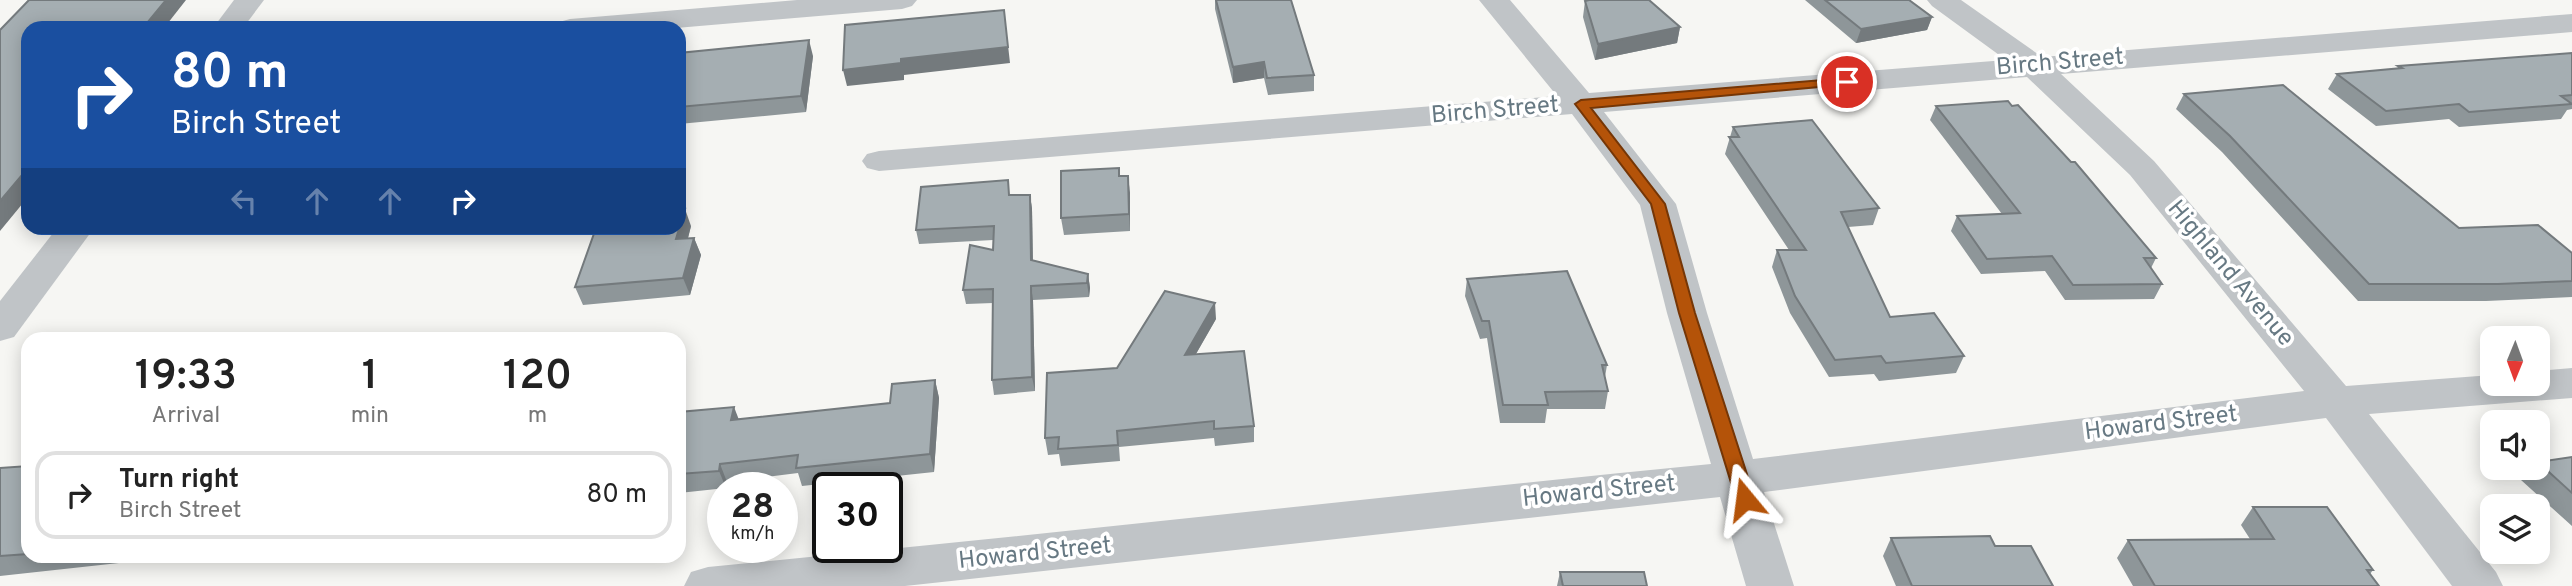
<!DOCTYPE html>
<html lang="en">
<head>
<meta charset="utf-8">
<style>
  :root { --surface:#fff; --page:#f6f6f6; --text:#222; --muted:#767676; --line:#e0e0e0 }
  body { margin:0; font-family:Overpass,sans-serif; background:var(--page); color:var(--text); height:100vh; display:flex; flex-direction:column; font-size:26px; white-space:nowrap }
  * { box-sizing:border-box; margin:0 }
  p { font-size:23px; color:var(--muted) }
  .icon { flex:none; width:38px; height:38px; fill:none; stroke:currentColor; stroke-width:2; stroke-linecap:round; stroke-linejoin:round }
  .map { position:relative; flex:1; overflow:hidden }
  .drawer { position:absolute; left:21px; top:332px; width:665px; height:231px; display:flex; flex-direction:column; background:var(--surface); border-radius:21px; box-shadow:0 4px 18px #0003 }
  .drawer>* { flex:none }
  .hud { position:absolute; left:21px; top:21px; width:665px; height:214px; border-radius:21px; box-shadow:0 4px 18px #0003; background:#1a4fa0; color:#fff; overflow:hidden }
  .needle { width:46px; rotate:181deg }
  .fabs { position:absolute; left:2480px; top:326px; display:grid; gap:14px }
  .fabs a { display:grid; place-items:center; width:70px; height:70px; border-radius:14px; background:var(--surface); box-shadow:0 4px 18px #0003; font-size:35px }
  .speed { position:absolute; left:707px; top:472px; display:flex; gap:14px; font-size:35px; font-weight:700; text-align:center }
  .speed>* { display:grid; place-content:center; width:91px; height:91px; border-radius:50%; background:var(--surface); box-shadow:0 4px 18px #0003; line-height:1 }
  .speed small { font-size:18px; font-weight:400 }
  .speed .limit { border:4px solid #111; border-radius:10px; background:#fff; color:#111 }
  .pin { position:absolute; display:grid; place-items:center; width:60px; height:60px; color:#fff; margin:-30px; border:4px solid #fff; border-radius:50%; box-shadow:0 2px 7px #0007 }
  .me { position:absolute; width:77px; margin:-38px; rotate:344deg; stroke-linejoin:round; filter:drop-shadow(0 0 5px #0008) }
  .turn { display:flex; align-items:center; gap:24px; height:147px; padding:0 35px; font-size:32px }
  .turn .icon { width:91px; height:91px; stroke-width:2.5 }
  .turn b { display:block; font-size:49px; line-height:60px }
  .lanes { display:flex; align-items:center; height:66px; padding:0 35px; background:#0003; justify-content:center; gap:35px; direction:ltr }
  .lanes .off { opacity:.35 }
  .eta { display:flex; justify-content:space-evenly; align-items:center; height:119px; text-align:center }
  .eta b { font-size:42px; font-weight:600; line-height:49px }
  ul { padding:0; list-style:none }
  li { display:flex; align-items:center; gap:21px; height:88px; margin:0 14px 10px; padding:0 21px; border:4px solid var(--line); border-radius:21px }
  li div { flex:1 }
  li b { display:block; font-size:26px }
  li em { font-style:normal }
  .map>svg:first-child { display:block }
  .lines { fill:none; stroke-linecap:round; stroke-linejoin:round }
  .minor { fill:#c0c4c7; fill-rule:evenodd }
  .wall { fill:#8e9699 }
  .shaded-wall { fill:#747a7d }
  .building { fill:#a5aeb2; stroke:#747a7d; stroke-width:2 }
  .route { fill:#b45309; stroke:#753606; stroke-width:2 }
  .labels { text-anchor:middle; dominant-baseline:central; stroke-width:7; stroke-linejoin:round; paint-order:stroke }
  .street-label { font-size:24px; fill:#677983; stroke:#fff }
</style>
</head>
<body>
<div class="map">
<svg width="2572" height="586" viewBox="0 0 2572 586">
  <rect width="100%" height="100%" fill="#f6f6f3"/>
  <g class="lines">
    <g class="minor">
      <path d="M 234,0 L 264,0 L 243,28 L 213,28 Z"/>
      <path d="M 797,0 L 917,0 L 912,6 L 902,9 L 676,28 L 555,28 L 559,22 L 570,19 Z"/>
      <path d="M 1479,0 L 1510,0 L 1589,93 L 2006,60 L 1932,6 L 1927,0 L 1961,0 L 2042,57 L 2572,14 L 2572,32 L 2061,74 L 2154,161 L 2346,386 L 2492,375 L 2492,383 L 2538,383 L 2538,371 L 2572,368 L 2572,398 L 2369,414 L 2496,572 L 2503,586 L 2452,586 L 2326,418 L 1764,492 L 1794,586 L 1746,586 L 1720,497 L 905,586 L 684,586 L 691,572 L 708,567 C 1043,535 1376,497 1711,464 L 1667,313 L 1640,205 L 1572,114 L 879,171 L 867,168 L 862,161 L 867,154 L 879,151 L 1557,96 ZM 2027,77 L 2130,175 L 2304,391 L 1753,459 L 1707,313 L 1676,204 L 1604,112 Z"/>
      <path d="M 57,228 L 94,228 L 14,337 L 0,341 L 0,301 Z"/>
    </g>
  </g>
  <g class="wall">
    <path d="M 1215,0 L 1291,0 L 1314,75 L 1314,91 L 1268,95 L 1264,78 L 1233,83 L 1215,9 Z"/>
    <path d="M 1805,0 L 1909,0 L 1932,17 L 1927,30 L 1856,43 Z"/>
    <path d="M 1585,1 L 1680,27 L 1677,43 L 1595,60 L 1583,17 Z"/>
    <path d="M 679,53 L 813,56 L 806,112 L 679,124 Z"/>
    <path d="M 2572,53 L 2572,109 L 2567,110 L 2561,119 L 2459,127 L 2449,119 L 2376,126 L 2328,89 L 2337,74 L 2397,69 L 2398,66 Z"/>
    <path d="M 2184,94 L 2459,228 L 2572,253 L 2572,297 L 2486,301 L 2358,301 L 2222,152 L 2176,109 Z"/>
    <path d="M 1936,106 L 2156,258 L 2151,268 L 2162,284 L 2154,299 L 2065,300 L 2045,271 L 1981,274 L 1951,231 L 1957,216 L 2002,214 L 1930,120 Z"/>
    <path d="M 1733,127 L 1879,208 L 1873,225 L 1848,227 L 1890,317 L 1964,356 L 1956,373 L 1879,381 L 1874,374 L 1829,377 L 1790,313 L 1772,267 L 1777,250 L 1789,250 L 1725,154 Z"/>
    <path d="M 1120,176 L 1130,193 L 1130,231 L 1064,235 L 1061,218 Z"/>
    <path d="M 1010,195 L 1030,195 L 1032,209 L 1033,260 L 1088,274 L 1090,288 L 1089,297 L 1033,300 L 1035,391 L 994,395 L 992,380 L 993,303 L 966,304 L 963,290 L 993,250 L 993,240 L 919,244 L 916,230 Z"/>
    <path d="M 691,226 L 688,238 L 694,238 L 701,255 L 690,295 L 583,305 L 575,287 Z"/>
    <path d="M 1467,279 L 1607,365 L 1605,377 L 1608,391 L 1605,409 L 1547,409 L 1545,423 L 1500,423 L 1487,338 L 1480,339 L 1465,296 Z"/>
    <path d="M 1216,319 L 1196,354 L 1254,426 L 1254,442 L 1215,446 L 1214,438 L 1119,447 L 1120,461 L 1061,466 L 1059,454 L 1048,455 L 1045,438 L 1117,368 Z"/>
    <path d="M 935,380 L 939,398 L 934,472 L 802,486 L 798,473 L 727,482 L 726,488 L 679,493 L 679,412 L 738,419 L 890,403 Z"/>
    <path d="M 2572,457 L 2572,526 L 2521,480 L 2532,467 L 2538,467 L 2538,462 Z"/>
    <path d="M 28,466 L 28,556 L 183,556 L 0,576 L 0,468 Z"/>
    <path d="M 2253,507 L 2373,570 L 2370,574 L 2379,586 L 2133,586 L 2117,558 L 2128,540 L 2250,539 L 2241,525 Z"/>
    <path d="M 1891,538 L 1995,546 L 2053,586 L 1896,586 L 1883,556 Z"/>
    <path d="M 1560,572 L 1647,586 L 1557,586 Z"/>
  </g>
  <g class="shaded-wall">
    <path d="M 166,0 L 186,0 L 164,28 L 143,28 Z"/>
    <path d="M 1004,10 L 1010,63 L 904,75 L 904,80 L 847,86 L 843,70 L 901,59 Z"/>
    <path d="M 1932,17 L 1927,30 L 1856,43 L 1861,29 Z"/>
    <path d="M 1680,27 L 1677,43 L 1595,60 L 1598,44 Z"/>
    <path d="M 809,40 L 813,56 L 806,112 L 801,96 Z"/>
    <path d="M 1264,62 L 1264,78 L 1233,83 L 1233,67 Z"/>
    <path d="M 28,168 L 28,197 L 0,231 L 0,201 Z"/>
    <path d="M 1128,176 L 1130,193 L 1130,231 L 1129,214 Z"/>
    <path d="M 1030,195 L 1032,209 L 1033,274 L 1031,260 Z"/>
    <path d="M 685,209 L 691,226 L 683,257 L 676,239 Z"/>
    <path d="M 694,238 L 701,255 L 690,295 L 683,278 Z"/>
    <path d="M 1088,274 L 1090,288 L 1089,297 L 1087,283 Z"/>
    <path d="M 1031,286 L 1033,300 L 1035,391 L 1032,377 Z"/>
    <path d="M 1215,303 L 1216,319 L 1186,371 L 1185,355 Z"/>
    <path d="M 935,380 L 939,398 L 934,472 L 930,454 Z"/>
    <path d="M 734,407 L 741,425 L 731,420 Z"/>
    <path d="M 720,464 L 727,482 L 726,488 L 719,471 Z"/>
  </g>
  <g class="building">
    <path d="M 29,0 L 166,0 L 143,28 L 28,28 L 28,168 L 0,201 L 0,30 Z"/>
    <path d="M 1216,0 L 1291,0 L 1314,75 L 1267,78 L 1264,62 L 1233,67 Z"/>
    <path d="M 1589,0 L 1649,0 L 1680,27 L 1598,44 L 1585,1 Z"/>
    <path d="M 1825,0 L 1909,0 L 1932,17 L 1861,29 Z"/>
    <path d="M 1004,10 L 1008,47 L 901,59 L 901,63 L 843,70 L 845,25 Z"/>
    <path d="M 809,40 L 801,96 L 679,107 L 679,53 Z"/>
    <path d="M 2572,53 L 2572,95 L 2561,96 L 2572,104 L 2469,112 L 2459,104 L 2386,111 L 2337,74 L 2402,68 L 2398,66 Z"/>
    <path d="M 2283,85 L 2459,228 L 2538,225 L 2572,253 L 2572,281 L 2498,284 L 2369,284 L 2230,136 L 2184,94 Z"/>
    <path d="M 2008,101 L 2012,106 L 2018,105 L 2071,162 L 2075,162 L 2156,258 L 2144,258 L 2162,284 L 2073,285 L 2052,256 L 1987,259 L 1957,216 L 2020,213 L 1936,106 Z"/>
    <path d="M 1812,120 L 1879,208 L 1841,212 L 1890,317 L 1934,313 L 1964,356 L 1886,363 L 1881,356 L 1835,360 L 1795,296 L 1777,250 L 1806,250 L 1729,137 L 1739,137 L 1733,127 Z"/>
    <path d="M 1119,168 L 1119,176 L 1128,176 L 1129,214 L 1061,218 L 1061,171 Z"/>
    <path d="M 1008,180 L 1009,195 L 1030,195 L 1031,260 L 1088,274 L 1087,283 L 1031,286 L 1032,377 L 992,380 L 993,289 L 963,290 L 970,245 L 993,250 L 994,226 L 916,230 L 921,187 Z"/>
    <path d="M 685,209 L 676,239 L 694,238 L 683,278 L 575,287 L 596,228 L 679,228 L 679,210 Z"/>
    <path d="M 1567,271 L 1607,365 L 1602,365 L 1608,391 L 1545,392 L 1548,405 L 1503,405 L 1489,321 L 1482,321 L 1467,279 Z"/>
    <path d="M 1165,291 L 1215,303 L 1185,355 L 1244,351 L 1254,426 L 1214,429 L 1214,421 L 1117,431 L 1118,445 L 1058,449 L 1059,437 L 1045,438 L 1047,373 L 1117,368 Z"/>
    <path d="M 935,380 L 930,454 L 796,468 L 798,455 L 720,464 L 719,471 L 679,474 L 679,412 L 734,407 L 731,420 L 890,403 L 892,384 Z"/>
    <path d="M 2572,457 L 2572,493 L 2538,462 Z"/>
    <path d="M 28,466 L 28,554 L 0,556 L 0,468 Z"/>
    <path d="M 2253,507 L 2327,507 L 2373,570 L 2367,570 L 2379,586 L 2155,586 L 2128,540 L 2274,539 Z"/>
    <path d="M 1990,536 L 1995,546 L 2031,546 L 2053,586 L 1912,586 L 1891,538 Z"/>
    <path d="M 1560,572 L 1644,572 L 1647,586 L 1563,586 Z"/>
  </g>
  <path class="route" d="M 1847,78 L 1852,79 L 1852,84 L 1591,108 L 1665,204 L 1695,313 L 1755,499 L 1752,504 L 1739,504 L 1736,499 L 1679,313 L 1651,204 L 1575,104 L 1581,100 Z"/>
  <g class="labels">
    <g class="street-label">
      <text transform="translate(2060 63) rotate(-5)">Birch Street</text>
      <text transform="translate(1495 111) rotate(-5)">Birch Street</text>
      <text transform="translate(2230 274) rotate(50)">Highland Avenue</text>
      <text transform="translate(2161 424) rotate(-7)">Howard Street</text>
      <text transform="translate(1599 492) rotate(-6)">Howard Street</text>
      <text transform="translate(1035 554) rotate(-6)">Howard Street</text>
    </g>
  </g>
</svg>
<div class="fabs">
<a><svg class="needle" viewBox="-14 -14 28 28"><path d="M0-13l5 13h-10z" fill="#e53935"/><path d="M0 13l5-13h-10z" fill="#767676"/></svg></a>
<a><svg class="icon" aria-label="sound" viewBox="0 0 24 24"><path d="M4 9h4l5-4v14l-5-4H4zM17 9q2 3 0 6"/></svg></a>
<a><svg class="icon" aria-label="layers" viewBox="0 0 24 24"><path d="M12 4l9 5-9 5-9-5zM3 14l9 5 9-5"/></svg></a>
</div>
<div class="speed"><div>28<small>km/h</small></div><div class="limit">30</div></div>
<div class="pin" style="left:1847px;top:82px;background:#d93025"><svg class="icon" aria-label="arrive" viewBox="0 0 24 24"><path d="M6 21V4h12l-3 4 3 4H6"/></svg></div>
<svg class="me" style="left:1745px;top:499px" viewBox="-20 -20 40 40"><path d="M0-17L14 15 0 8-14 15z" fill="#b45309" stroke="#fff" stroke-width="4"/></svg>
<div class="hud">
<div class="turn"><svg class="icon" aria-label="right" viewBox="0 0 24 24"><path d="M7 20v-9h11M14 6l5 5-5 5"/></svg><div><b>80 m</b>Birch Street</div></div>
<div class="lanes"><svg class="icon off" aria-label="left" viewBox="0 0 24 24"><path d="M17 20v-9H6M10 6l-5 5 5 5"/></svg><svg class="icon off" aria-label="ahead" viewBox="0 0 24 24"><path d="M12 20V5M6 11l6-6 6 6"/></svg><svg class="icon off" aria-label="ahead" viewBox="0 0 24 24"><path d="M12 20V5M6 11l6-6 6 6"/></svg><svg class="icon" aria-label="right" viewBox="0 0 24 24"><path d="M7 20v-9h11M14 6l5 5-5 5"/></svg></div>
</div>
<section class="drawer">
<div class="eta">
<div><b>19:33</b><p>Arrival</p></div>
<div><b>1</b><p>min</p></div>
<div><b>120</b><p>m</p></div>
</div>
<ul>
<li><svg class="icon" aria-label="right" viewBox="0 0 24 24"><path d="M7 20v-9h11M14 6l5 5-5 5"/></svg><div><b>Turn right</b><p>Birch Street</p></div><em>80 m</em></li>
</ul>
</section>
</div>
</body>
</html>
